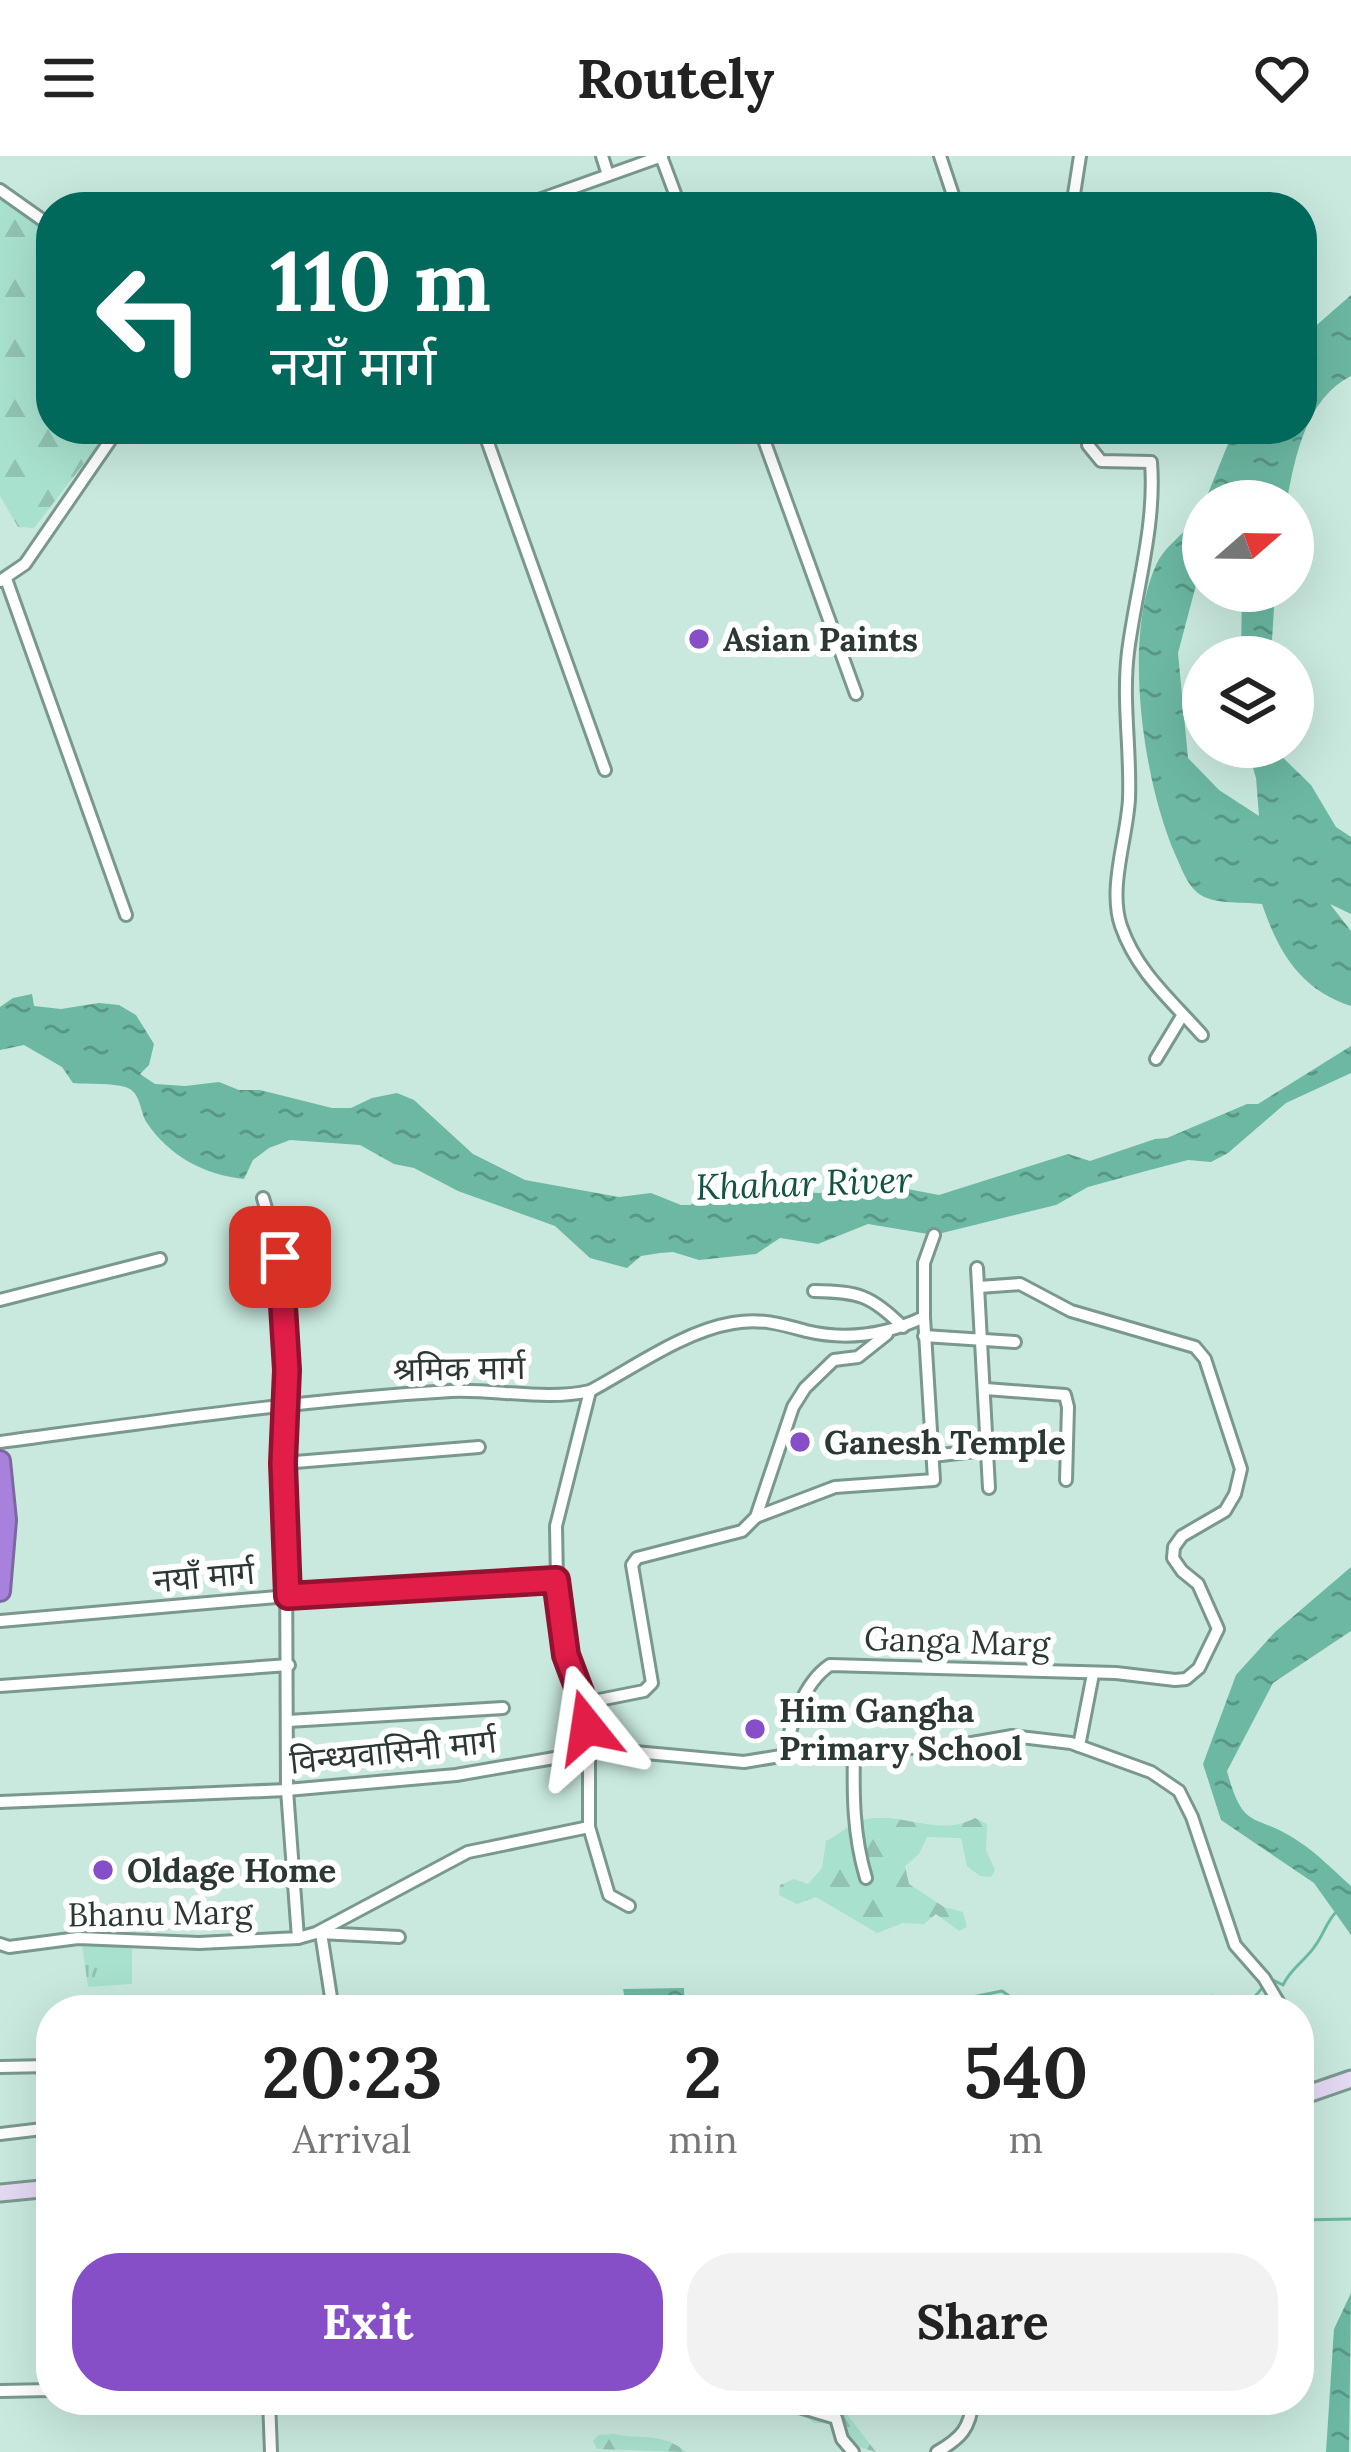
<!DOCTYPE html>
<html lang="en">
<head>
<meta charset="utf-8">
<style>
  :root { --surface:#fff; --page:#f2f2f2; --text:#222; --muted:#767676; --accent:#874fc7 }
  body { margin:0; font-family:Lora,"Noto Sans Devanagari",serif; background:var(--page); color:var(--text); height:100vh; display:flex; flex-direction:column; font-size:45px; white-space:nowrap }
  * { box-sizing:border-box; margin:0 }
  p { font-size:39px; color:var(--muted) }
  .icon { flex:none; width:66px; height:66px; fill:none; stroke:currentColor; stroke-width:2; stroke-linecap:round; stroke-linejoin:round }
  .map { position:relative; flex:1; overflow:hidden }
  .side { position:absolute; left:36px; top:1839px; width:1278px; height:420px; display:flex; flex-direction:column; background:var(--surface); border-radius:48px; box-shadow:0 12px 48px #0002 }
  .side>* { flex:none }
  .guide { position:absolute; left:36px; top:36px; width:1281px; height:252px; border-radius:48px; box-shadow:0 12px 48px #0002; background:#00695c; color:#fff; overflow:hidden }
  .needle { width:78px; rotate:70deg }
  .fabs { position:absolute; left:1182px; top:324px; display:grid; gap:24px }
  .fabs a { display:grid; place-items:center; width:132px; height:132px; border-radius:50%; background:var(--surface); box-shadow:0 12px 48px #0002; font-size:60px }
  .pin { position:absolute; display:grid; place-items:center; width:102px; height:102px; color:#fff; margin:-51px; border-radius:24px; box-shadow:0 6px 18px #0006 }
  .me { position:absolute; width:132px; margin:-66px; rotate:345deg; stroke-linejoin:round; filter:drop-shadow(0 0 9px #0008) }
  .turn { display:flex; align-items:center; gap:42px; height:252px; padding:0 36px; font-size:54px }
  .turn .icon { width:156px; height:156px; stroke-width:2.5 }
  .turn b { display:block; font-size:84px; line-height:102px }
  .eta { display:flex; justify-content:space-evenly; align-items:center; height:204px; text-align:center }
  .eta b { font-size:72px; font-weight:700; line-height:84px }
  .cta { display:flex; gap:24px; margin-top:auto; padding:24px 36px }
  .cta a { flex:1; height:138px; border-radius:48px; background:var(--accent); color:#fff; font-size:48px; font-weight:700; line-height:138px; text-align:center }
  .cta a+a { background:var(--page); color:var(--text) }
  header { display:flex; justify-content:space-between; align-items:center; height:156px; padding:0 36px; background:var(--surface); font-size:54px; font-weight:700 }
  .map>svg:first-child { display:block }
  .forest { fill:url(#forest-firs) }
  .park { fill:url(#park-tufts) }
  .water { fill:url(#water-ripples) }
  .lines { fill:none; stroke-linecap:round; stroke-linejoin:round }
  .stream { stroke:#6cb8a2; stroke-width:3 }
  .street-casing { stroke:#7a988e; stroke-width:16 }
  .secondary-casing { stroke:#7a988e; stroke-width:21 }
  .highway-casing { stroke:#7c67a1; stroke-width:24 }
  .street { stroke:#fff; stroke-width:10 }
  .secondary { stroke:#e5d9f4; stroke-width:15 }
  .highway { stroke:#a781db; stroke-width:18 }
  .route-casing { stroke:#92132f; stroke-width:30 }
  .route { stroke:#e11d48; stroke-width:21 }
  .poi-dot { fill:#874fc7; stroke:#fff; stroke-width:4.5 }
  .labels { text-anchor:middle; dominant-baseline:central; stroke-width:12; stroke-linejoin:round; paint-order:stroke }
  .poi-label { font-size:33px; font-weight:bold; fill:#2c3834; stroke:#fff; text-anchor:start }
  .street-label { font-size:33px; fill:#2c3834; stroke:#fff }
  .water-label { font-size:36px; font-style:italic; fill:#135343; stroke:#fff }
</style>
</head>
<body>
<header><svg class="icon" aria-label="menu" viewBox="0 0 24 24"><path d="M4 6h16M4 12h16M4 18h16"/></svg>Routely<svg class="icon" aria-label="heart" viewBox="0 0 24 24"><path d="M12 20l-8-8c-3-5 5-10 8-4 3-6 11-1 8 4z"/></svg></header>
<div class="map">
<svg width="1351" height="2296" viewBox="0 0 1351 2296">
  <defs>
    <pattern id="forest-firs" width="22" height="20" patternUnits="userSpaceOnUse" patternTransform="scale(3)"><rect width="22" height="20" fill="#a8e1ce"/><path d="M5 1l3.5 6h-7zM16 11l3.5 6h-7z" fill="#91c2b2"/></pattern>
    <pattern id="park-tufts" width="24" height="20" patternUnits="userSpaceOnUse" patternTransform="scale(3)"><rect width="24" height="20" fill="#a8e1ce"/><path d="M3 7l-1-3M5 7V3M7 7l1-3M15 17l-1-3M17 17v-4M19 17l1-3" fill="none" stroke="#91c2b2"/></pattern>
    <pattern id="water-ripples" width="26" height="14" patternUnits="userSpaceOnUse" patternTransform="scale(3)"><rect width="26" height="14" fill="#6cb8a2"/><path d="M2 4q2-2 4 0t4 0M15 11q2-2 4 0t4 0" fill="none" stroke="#599785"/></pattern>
  </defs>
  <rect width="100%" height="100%" fill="#c9e9de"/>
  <g class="forest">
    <path d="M 0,43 L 51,78 L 51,273 L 106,273 L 96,292 L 34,372 L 18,371 L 0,340 Z"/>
    <path d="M 975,1662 L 987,1668 L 986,1694 L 995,1714 L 991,1721 L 980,1720 L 967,1710 L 961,1682 L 927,1681 L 919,1698 L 905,1710 L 909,1728 L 944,1751 L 963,1756 L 967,1771 L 959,1775 L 936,1758 L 924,1768 L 903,1767 L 877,1777 L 816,1741 L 797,1748 L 779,1739 L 780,1729 L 794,1723 L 808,1728 L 822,1712 L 826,1685 C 837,1680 848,1669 859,1665 C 898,1652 937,1683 975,1662 Z"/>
    <path d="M 786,2244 L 836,2244 L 876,2296 L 855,2290 L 840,2268 L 814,2267 Z"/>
    <path d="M 614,2278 C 641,2284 663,2276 686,2296 L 597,2293 L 593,2285 L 598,2279 Z"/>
  </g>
  <path class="park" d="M 82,1789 L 132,1791 L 132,1828 L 88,1831 Z"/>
  <g class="water">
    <path d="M 1351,139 L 1351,220 C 1307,242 1295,299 1287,345 L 1205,345 L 1234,273 L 1302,273 L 1302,182 Z"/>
    <path d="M 1203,349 L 1203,419 L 1196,429 L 1178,497 L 1188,602 L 1219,634 L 1259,660 L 1256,622 L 1247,591 L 1272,591 L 1311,629 L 1336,671 L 1351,681 L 1351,758 L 1330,748 L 1351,775 L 1351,850 C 1300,833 1279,797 1262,748 C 1246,746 1222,748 1207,742 C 1189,736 1182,713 1175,698 C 1143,624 1122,481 1157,407 C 1168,385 1194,373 1203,349 Z"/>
    <path d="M 1242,435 L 1275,435 L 1271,501 L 1241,501 Z"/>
    <path d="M 32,838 L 34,850 L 61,853 L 99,847 L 119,849 L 136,859 L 154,888 L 149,909 L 140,918 L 155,928 L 185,930 L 219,926 L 239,934 L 260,934 L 332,952 L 351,952 L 372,942 L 397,937 L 414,944 L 473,998 L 525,1024 L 619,1041 L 651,1037 L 681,1049 L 690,1049 L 728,1031 L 819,1037 L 897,1031 L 939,1039 L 1068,998 L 1090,1005 L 1155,983 L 1167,982 L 1247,948 L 1258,948 L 1351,890 L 1351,917 L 1286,947 L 1228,997 L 1211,1006 L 1188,1004 L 1146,1015 L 1088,1031 L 1056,1049 L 934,1079 L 868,1068 L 818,1088 L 780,1082 L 756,1098 L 699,1104 L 673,1096 L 660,1097 L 641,1100 L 627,1112 L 590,1102 L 555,1070 L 458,1035 L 414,1012 L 394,1008 L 360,989 L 290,984 L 269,992 L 253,1004 L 244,1023 C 205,1019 169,1000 147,967 C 140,956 141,940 130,933 C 117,926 89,929 73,927 L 62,911 L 24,889 L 0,894 L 0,851 L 13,842 Z"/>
    <path d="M 1351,1411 L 1351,1475 L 1273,1527 L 1227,1615 C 1244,1678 1254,1655 1298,1685 C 1317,1697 1334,1715 1351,1730 L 1351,1779 L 1314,1727 L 1221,1664 L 1203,1608 L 1236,1519 L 1275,1476 Z"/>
    <path d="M 684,1832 L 685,1854 L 633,1854 L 626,1850 L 623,1833 Z"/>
    <path d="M 1351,2137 L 1349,2296 L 1326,2296 L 1334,2173 Z"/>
  </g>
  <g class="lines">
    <g class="stream">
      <path d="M 1273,1824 L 1283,1829 C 1291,1812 1305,1805 1315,1790 C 1324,1778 1326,1766 1337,1755"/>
      <path d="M 953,1845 L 1002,1835 L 1025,1851 L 1050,1849 L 1068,1854 L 1109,1846 L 1131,1854 L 1151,1849 L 1159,1854"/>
      <path d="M 1172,1854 C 1187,1846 1202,1838 1219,1841 C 1238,1844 1249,1851 1262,1832"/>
      <path d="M 1299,2064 L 1351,2063"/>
    </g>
    <defs>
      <g id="street">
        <path d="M 602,0 L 608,19"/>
        <path d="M 661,0 L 680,51"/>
        <path d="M 940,0 L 957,51"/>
        <path d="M 0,34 L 51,70"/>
        <path d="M 519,51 L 662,0"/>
        <path d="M 1072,51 L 1080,0"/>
        <path d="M 483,273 L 605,614"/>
        <path d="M 760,273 L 856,538"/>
        <path d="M 1090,273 L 1088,289 L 1101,305 L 1151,306 C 1156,370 1136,433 1128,496 C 1122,546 1131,594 1129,643 C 1127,682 1108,732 1121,770 C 1137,816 1171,844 1202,879"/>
        <path d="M 6,423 L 126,759"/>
        <path d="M 0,425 L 25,408 L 118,273"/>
        <path d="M 1156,903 L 1182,860"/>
        <path d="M 977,1112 L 989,1332"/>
        <path d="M 814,1135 C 859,1136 871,1139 903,1171"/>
        <path d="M 0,1144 L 160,1103"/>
        <path d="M 924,1180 L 1015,1186"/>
        <path d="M 986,1233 L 1065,1239 L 1068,1251 L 1066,1324"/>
        <path d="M 590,1235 L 556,1370 L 557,1424 L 566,1499 L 584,1547 L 589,1596 L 589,1671 L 609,1739 L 629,1750"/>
        <path d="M 0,1286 C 150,1266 300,1244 451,1235 C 497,1233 546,1245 590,1235 C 633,1212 684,1175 733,1167 C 760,1162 781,1168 806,1175 C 848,1185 886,1179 924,1161 L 924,1107 L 934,1079"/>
        <path d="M 933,1300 L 1067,1284"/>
        <path d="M 283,1307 L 479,1291"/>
        <path d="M 756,1361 L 835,1331 L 934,1324 L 924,1161"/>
        <path d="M 0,1465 L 288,1440 L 557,1424"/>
        <path d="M 0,1530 L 289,1509"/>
        <path d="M 584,1547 L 644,1535 L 652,1527 L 632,1409 L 637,1402 L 742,1375 L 756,1361 L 793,1251 L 805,1232 L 834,1204 L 858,1201 L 887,1178"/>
        <path d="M 288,1565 L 503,1552"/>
        <path d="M 1079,1590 L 1093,1518"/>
        <path d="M 854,1592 C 853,1637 853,1679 866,1722"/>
        <path d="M 785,1600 C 790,1569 803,1527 830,1509 L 1116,1517 L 1175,1524 L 1186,1523 L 1199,1512 L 1218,1473 L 1198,1428 L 1182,1415 L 1173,1402 L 1174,1391 L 1182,1380 L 1225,1355 L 1235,1338 L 1241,1313 L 1205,1203 L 1195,1191 L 1071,1155 L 1020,1128 L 979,1131"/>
        <path d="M 0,1646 L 287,1634 L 456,1619 L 589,1596 L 624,1595 L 744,1606 L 817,1594 L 949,1591 L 1012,1580 L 1071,1587 L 1151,1616 L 1179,1635 L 1192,1661 L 1235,1789 L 1264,1822 L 1283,1854"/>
        <path d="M 319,1777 L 399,1781"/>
        <path d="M 321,1777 L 333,1854"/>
        <path d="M 298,1782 L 316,1777 L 468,1696 L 589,1671"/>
        <path d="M 0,1788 L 9,1791 L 78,1782 L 199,1787 L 298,1782 L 287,1634 L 285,1143 L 280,1101 L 263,1042"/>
        <path d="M 1299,1887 C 1307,1905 1310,1914 1299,1931"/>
        <path d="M 0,1911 L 51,1910"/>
        <path d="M 0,1978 L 51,1972"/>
        <path d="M 0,2235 L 51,2234"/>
        <path d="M 269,2244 L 271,2296"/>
        <path d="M 776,2244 L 836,2262 L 842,2283 L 853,2296"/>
        <path d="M 937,2296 C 961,2282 970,2273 973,2244"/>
      </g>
      <g id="secondary">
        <path d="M 1299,1941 L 1351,1923"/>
        <path d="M 0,2037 L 51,2032"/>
      </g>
      <path id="highway" d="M 0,1305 L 6,1364 L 0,1435"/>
    </defs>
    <use href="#street" class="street-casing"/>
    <use href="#secondary" class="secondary-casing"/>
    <use href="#highway" class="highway-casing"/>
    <use href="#street" class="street"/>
    <use href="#secondary" class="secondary"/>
    <use href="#highway" class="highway"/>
  </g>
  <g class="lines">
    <defs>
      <path id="route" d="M 280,1101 L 287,1214 L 283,1307 L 288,1440 L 556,1424 L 566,1499 L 584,1547 L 587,1571"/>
    </defs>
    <use href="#route" class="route-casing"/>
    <use href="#route" class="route"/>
  </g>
  <g class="poi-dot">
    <circle cx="699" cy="483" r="12"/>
    <circle cx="800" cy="1286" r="12"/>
    <circle cx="755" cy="1573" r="12"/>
    <circle cx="103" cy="1714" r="12"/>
  </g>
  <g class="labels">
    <g class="poi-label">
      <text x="723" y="483">Asian Paints</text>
      <text x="824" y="1286">Ganesh Temple</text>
      <text x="779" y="1554">Him Gangha<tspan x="779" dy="38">Primary School</tspan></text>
      <text x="127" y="1714">Oldage Home</text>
    </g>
    <g class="street-label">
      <text transform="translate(459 1212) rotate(-1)">श्रमिक मार्ग</text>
      <text transform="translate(204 1420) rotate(-5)">नयाँ मार्ग</text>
      <text transform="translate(957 1485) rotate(2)">Ganga Marg</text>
      <text transform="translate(393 1595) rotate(-6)">विन्ध्यवासिनी मार्ग</text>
      <text transform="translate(160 1757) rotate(-1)">Bhanu Marg</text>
    </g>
    <g class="water-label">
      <text transform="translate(804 1027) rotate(-2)">Khahar River</text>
    </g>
  </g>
</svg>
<div class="fabs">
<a><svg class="needle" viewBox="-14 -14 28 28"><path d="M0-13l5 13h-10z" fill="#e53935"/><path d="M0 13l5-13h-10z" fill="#767676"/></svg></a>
<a><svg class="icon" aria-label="layers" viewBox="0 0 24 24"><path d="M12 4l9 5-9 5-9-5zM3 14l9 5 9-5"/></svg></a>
</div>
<div class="pin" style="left:280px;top:1101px;background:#d93025"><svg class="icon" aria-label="arrive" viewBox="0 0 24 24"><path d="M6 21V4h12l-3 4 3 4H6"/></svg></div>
<svg class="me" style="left:587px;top:1571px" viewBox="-20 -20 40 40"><path d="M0-17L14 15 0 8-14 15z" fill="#e11d48" stroke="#fff" stroke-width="4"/></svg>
<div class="guide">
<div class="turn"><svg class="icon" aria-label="left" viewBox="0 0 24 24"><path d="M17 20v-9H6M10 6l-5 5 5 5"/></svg><div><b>110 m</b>नयाँ मार्ग</div></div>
</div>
<section class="side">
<div class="eta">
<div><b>20:23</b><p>Arrival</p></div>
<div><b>2</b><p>min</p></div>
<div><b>540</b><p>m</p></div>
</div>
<div class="cta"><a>Exit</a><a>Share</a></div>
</section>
</div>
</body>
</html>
